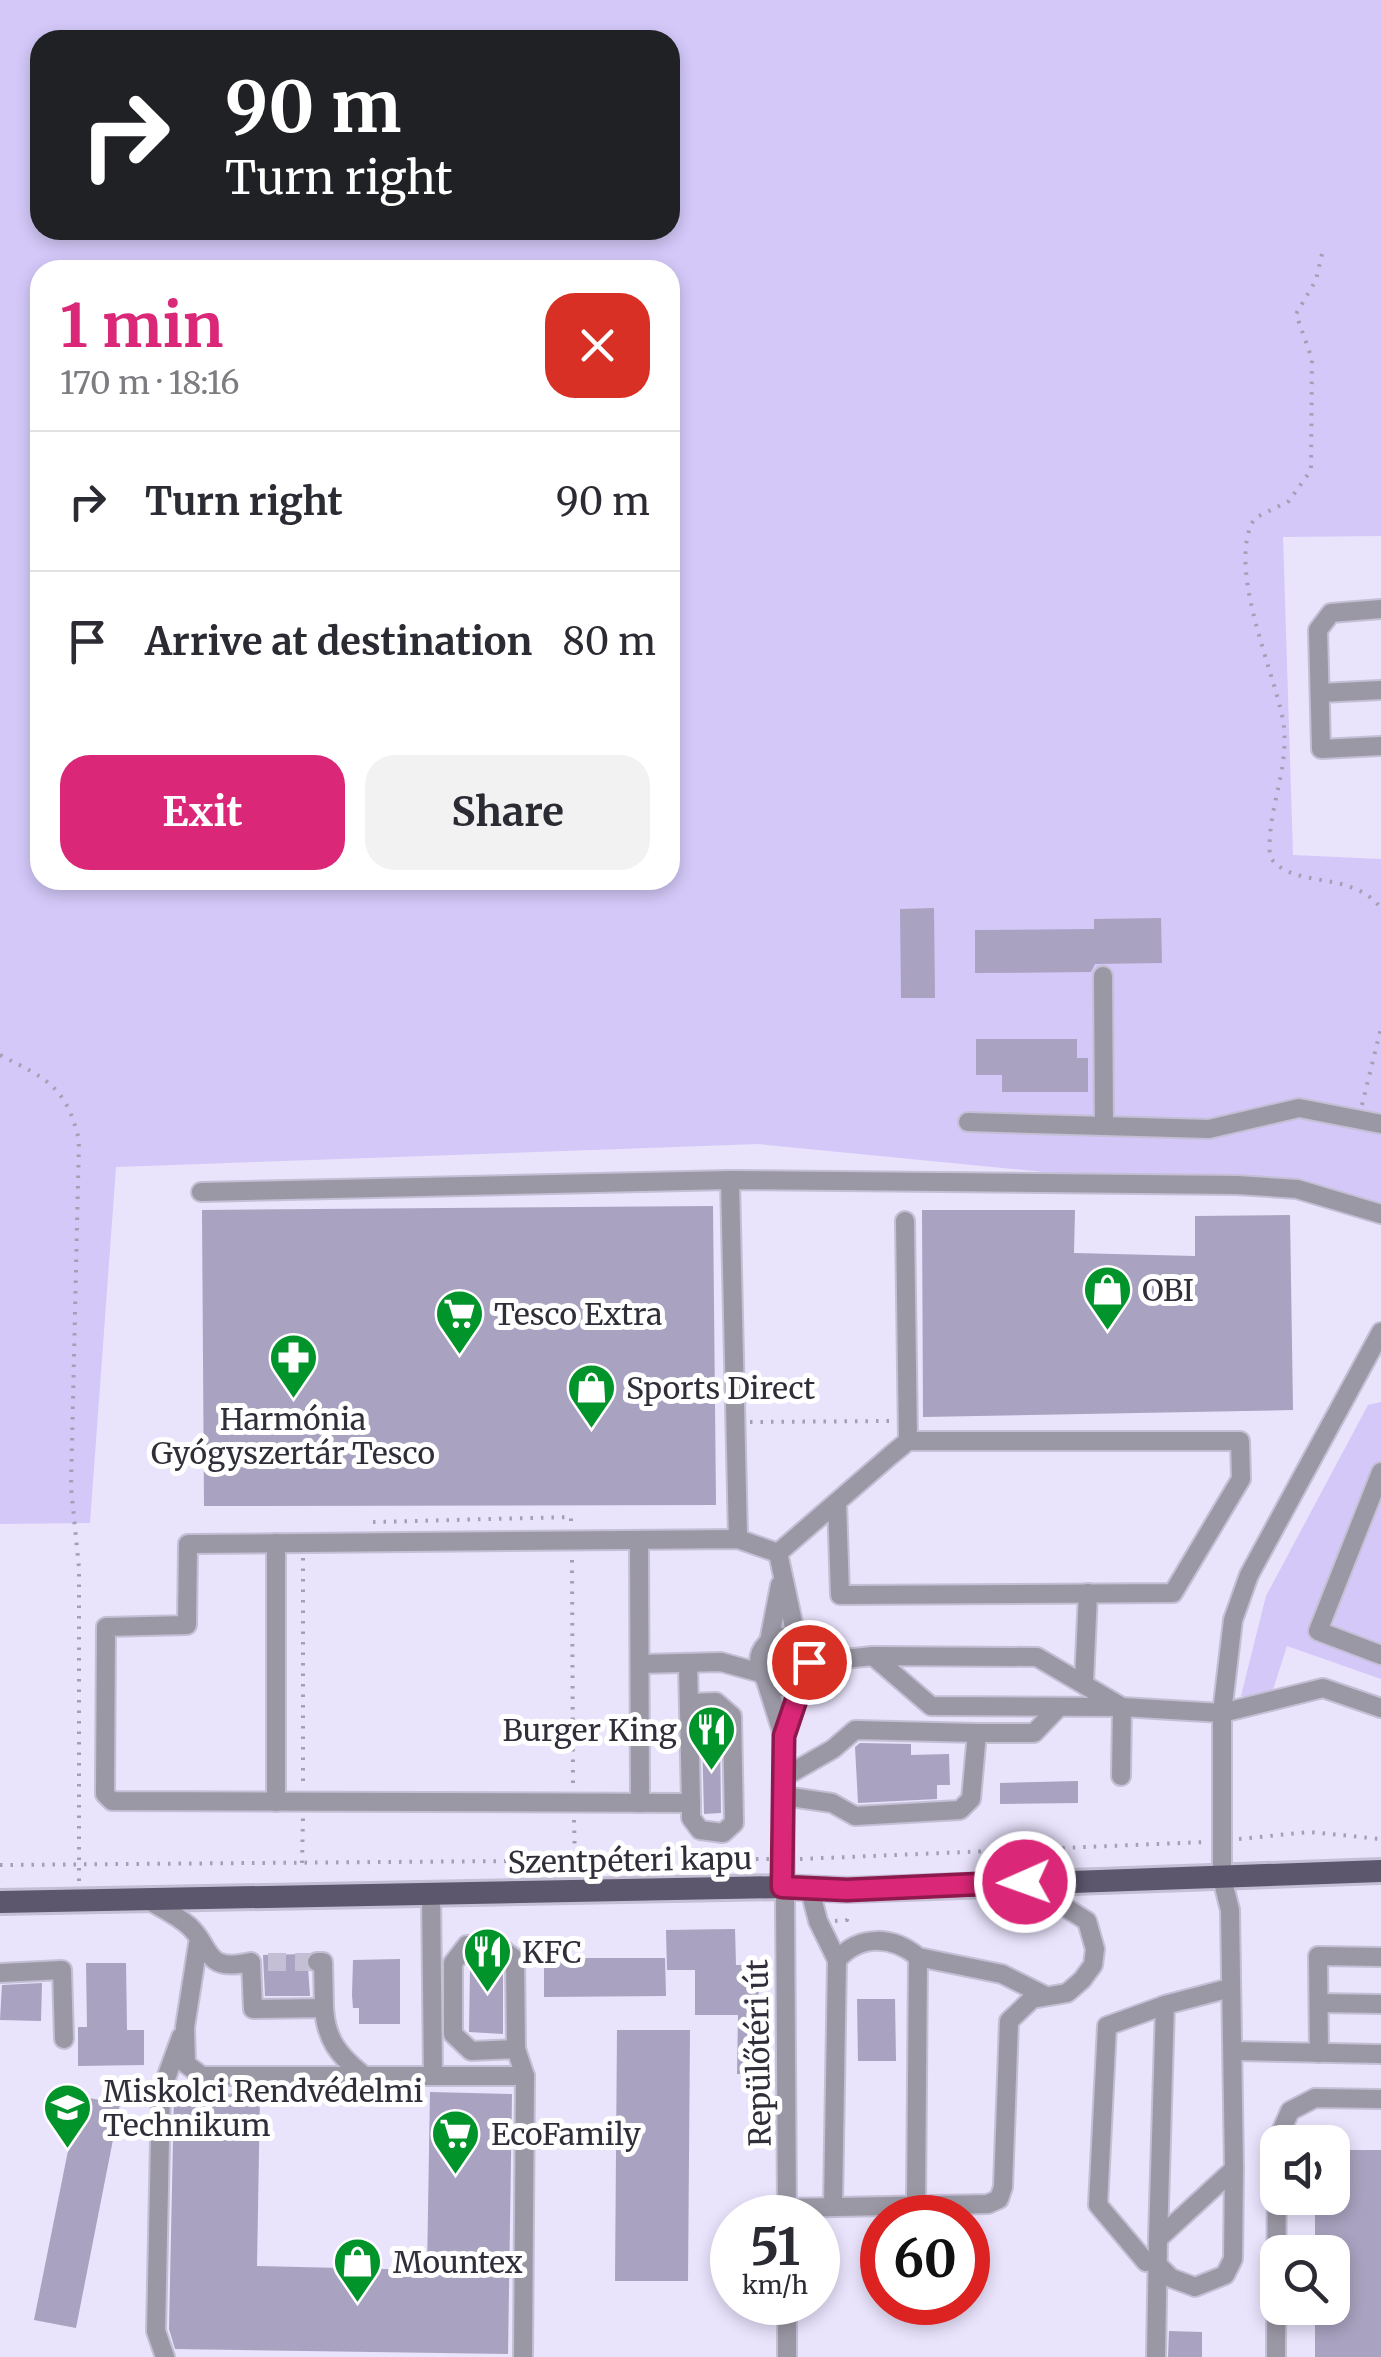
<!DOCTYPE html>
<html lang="en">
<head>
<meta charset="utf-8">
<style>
  :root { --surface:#fff; --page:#f2f2f3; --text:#2b2b33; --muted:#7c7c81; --line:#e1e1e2; --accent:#db2777 }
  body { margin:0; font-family:Merriweather,serif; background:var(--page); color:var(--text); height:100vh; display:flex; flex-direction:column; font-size:38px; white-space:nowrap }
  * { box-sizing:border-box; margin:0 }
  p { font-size:32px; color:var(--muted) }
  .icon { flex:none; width:55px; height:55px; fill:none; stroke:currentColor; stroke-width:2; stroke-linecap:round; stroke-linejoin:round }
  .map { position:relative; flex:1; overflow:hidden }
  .drawer { position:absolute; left:30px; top:260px; width:650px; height:630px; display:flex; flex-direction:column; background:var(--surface); border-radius:30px; box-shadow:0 5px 15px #0003 }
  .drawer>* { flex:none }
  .guide { position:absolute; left:30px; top:30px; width:650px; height:210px; border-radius:30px; box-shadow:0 5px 15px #0003; background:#202124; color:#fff; overflow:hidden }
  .fabs { position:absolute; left:1260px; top:2125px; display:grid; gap:20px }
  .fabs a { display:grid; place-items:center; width:90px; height:90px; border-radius:20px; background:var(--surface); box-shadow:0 5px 15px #0003; font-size:50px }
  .speed { position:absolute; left:710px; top:2195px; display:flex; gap:20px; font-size:50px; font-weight:700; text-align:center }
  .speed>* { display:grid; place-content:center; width:130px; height:130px; border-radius:50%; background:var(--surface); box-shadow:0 5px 15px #0003; line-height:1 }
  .speed small { font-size:25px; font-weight:400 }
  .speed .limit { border:15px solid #d22; background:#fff; color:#111 }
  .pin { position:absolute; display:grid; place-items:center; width:85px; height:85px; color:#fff; margin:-42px; border:5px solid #fff; border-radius:50%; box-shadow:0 2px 10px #0007 }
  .me { position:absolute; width:110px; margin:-55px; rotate:268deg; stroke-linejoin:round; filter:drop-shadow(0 0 8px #0008) }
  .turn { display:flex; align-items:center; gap:35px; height:210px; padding:0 30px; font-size:45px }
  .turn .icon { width:130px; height:130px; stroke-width:2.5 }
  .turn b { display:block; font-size:70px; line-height:85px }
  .round { display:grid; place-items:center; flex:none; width:105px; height:105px; border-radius:30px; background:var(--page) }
  .overview { display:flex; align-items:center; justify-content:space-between; height:170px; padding:0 30px }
  h1 { font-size:60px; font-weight:700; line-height:75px; color:var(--accent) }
  .button { display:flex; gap:20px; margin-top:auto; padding:20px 30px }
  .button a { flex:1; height:115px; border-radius:30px; background:var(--accent); color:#fff; font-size:40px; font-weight:700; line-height:115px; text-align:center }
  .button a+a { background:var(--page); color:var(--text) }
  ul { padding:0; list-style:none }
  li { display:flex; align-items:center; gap:30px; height:140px; padding:0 30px; border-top:2px solid var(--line) }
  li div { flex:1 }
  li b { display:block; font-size:38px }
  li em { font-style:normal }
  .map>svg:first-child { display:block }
  .green { fill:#d3c8f8; fill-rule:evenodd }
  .building { fill:#a9a2c0 }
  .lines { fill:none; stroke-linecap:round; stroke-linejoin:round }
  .minor-tunnel { stroke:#c4bfd5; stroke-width:18; stroke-dasharray:18 9; stroke-linecap:butt }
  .minor-casing { stroke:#c4bfd5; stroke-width:22 }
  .major-casing { stroke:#c4bfd5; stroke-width:28 }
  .path { stroke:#a4a0b4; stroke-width:4; stroke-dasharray:2.5 8; stroke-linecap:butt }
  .minor { stroke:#9b98a5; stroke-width:18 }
  .major { stroke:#5d576e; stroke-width:22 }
  .route-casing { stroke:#8e194d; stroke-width:25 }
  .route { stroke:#db2777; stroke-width:18 }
  .labels { text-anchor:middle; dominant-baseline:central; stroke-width:10; stroke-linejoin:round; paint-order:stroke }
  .poi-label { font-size:30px; fill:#312e3a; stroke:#fff; text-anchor:start }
  .street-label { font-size:30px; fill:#312e3a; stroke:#fff }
</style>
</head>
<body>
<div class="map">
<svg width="1381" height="2357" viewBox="0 0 1381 2357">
  <rect width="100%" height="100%" fill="#e9e3fc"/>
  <g class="green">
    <path d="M 0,0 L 1381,0 L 1381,536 L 1283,537 L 1293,855 L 1381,859 L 1381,1225 L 1297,1197 L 758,1144 L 116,1167 L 90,1523 L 0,1524 ZM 40,40 L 670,40 L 670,230 L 40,230 ZM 40,270 L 670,270 L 670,880 L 40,880 Z"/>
    <path d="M 1381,1402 L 1381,1679 L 1287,1646 L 1270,1699 L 1241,1696 L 1266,1596 L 1368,1405 Z"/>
  </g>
  <g class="building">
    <path d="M 934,908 L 935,998 L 901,998 L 900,909 Z"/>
    <path d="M 1161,918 L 1162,963 L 1095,964 L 1091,972 L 975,973 L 975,930 L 1094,929 L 1094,919 Z"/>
    <path d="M 976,1039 L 1077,1039 L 1077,1058 L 1088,1058 L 1088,1092 L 1002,1092 L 1002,1075 L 976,1075 Z"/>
    <path d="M 713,1206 L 716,1505 L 204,1506 L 202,1210 Z"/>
    <path d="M 922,1210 L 1075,1210 L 1074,1253 L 1195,1256 L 1195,1216 L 1290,1215 L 1293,1410 L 923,1417 Z"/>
    <path d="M 720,1734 L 721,1813 L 704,1814 L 702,1735 Z"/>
    <path d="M 860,1743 L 911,1744 L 911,1755 L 949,1754 L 950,1785 L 937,1785 L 937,1799 L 858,1803 L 855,1747 Z"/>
    <path d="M 1078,1781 L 1078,1803 L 1000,1804 L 1000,1783 Z"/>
    <path d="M 735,1929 L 736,1965 L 759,1965 L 758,2074 L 737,2074 L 738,2015 L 695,2015 L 695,1970 L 667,1970 L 666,1930 Z"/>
    <path d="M 307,1954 L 310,1996 L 265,1996 L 263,1955 Z"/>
    <path d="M 544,1958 L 665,1958 L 666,1996 L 544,1997 Z"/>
    <path d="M 400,1959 L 400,2024 L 359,2024 L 359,2008 L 353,2008 L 352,1995 L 353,1960 Z"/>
    <path d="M 86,1963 L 126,1963 L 127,2030 L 144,2030 L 144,2065 L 78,2066 L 78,2027 L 87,2027 Z"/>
    <path d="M 470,1968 L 503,1968 L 503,2034 L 469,2032 Z"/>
    <path d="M 42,1983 L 41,2021 L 0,2020 L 2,1985 Z"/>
    <path d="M 857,1999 L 895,1999 L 896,2061 L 858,2061 Z"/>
    <path d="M 617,2030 L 690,2030 L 688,2281 L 615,2281 Z"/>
    <path d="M 430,2092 L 512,2094 L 508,2354 L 175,2349 L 169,2329 L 174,2093 L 260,2094 L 257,2266 L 427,2270 Z"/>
    <path d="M 79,2096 L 120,2104 L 76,2328 L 34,2320 Z"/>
    <path d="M 1332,2150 L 1381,2150 L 1381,2357 L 1315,2357 L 1315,2308 L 1332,2308 L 1332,2252 L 1315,2252 L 1315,2198 L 1332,2198 Z"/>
    <path d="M 1169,2331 L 1202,2332 L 1202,2357 L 1168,2357 Z"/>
  </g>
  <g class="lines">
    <path class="minor-tunnel" d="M 268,1962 L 317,1962"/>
    <defs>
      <g id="minor">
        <path d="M 1381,609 L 1331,613 L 1318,630 L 1321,749 L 1381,746"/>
        <path d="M 1320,693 L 1381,690"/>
        <path d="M 1103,976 L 1104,1126"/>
        <path d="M 968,1122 L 1209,1129 L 1299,1108 L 1381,1124"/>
        <path d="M 730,1180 L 738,1539"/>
        <path d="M 201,1192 L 730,1180 L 1237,1185 L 1297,1189 L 1381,1214"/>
        <path d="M 905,1221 L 908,1441"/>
        <path d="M 1381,1332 L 1249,1575 L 1233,1620 L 1222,1713 L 1323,1688 L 1381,1708"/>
        <path d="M 1381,1472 L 1318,1631 L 1381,1655"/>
        <path d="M 639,1540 L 640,1803"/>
        <path d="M 778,1553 L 797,1641"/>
        <circle cx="784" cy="1662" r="25"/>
        <path d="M 769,1642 L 780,1585"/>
        <path d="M 873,1656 L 931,1706 L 1122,1707 L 1121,1776"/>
        <path d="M 688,1663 L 691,1803 L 112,1801 L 105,1794 L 106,1627 L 187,1625 L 188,1544 L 738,1539 L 778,1553 L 891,1455 L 908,1441 L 1240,1441 L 1241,1479 L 1173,1593 L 840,1595 L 837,1502"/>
        <path d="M 640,1664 L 721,1662 L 761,1673"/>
        <path d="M 805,1676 L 844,1659 L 873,1656 L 1037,1657 L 1122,1707 L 1222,1713 L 1222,1878 L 1230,1910 L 1234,2169 L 1158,2239 L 1156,2357"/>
        <path d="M 766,1681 L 783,1735"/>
        <path d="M 1084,1682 L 1088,1593"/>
        <path d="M 690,1703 L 716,1702 L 732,1716 L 734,1823 L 723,1833 L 700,1830 L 691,1818 L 691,1803"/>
        <path d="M 784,1777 L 833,1749 L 855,1730 L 977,1733"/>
        <path d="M 784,1796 L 832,1803 L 855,1816 L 960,1810 L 971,1799 L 977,1733 L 1034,1733 L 1059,1707"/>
        <path d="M 276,1802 L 276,1543"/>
        <path d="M 810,1890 L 818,1921 L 837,1960 L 833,2206"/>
        <path d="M 431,1893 L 433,2075"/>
        <path d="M 148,1900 C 162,1908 178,1916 189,1926 C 213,1948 203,1973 251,1962 L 253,2009 L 324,2008 C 326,2039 338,2055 362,2074"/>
        <path d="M 198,1944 L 185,2027 L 186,2064 L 202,2076 L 525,2076"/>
        <path d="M 918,1957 L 1002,1974 L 1046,1996"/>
        <path d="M 837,1960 C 860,1934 893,1936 918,1957 L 916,2205"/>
        <path d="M 317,1962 L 323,1962 L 324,2008"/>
        <path d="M 0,1973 L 62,1970 L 64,2039"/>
        <path d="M 1319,2003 L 1381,2004"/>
        <path d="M 516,2049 L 471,2051 L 453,2034 L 453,1963 L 467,1945 L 497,1945 L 515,1959 L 516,2049 L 525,2076 L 523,2357"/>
        <path d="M 1235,2051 L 1381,2054"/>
        <path d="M 1319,2053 L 1318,1956 L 1381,1957"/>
        <path d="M 787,2208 L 988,2204 L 999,2199 L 1003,2187 L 1009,2021 L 1032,1999 L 1067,1993 L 1082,1980 L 1093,1965 L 1095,1949 L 1087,1921 L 1025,1882"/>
        <path d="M 787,2217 L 784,1736 L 798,1683"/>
        <path d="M 1158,2239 L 1165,2005 L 1230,1988"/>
        <path d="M 1146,2262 L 1098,2205 L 1107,2026 L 1165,2005"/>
        <path d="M 1155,2262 L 1171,2278 L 1195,2287 L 1225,2275 L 1233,2259 L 1234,2169"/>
        <path d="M 165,2357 L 156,2331 L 161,2092 L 181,2037"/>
        <path d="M 787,2357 L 787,2302"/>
        <path d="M 1276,2357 L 1277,2141 L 1290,2111 L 1315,2098 L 1381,2099"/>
      </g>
      <path id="major" d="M 0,1902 L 782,1887 L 847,1890 L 1381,1871"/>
    </defs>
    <use href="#minor" class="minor-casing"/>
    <use href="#major" class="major-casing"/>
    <g class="path">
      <path d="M 1322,254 L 1316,280 L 1296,314 L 1312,359 L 1311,470 L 1289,501 L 1255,518 C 1225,564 1274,671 1283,720 C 1291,768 1266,810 1270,857 C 1293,890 1350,869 1381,908"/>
      <path d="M 0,1055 C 47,1079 66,1086 79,1140 L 71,1487 L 79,1568 L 79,1881"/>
      <path d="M 1362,1105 L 1381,1028"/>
      <path d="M 750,1422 L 891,1421"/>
      <path d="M 373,1522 L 571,1517 L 571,1525"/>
      <path d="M 303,1558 L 303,1784"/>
      <path d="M 572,1560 L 573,1785"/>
      <path d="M 574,1820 L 575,1860"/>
      <path d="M 1239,1839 L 1309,1832 L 1381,1839"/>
      <path d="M 800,1859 L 1205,1842"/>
      <path d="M 302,1863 L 303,1818"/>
      <path d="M 0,1865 L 770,1859"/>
      <path d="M 835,1921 L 847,1920 L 847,1911"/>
    </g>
    <use href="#minor" class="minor"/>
    <use href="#major" class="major"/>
  </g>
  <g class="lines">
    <defs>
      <path id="route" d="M 809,1662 L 784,1736 L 782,1887 L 847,1890 L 1025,1882"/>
    </defs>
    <use href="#route" class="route-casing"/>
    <use href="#route" class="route"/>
  </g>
  <defs>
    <symbol id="shop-pin" viewBox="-11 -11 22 30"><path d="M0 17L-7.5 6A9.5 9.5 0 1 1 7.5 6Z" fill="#00942a" stroke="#fff"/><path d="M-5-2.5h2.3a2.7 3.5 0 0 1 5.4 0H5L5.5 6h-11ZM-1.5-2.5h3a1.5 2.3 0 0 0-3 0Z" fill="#fff"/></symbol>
    <symbol id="supermarket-pin" viewBox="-11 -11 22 30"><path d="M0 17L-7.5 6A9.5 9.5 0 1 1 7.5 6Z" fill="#00942a" stroke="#fff"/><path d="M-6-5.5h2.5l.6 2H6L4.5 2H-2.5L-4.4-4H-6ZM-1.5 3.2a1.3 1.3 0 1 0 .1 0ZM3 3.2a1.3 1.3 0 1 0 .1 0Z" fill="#fff"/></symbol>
    <symbol id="pharmacy-pin" viewBox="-11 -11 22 30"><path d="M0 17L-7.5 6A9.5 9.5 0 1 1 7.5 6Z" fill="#00942a" stroke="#fff"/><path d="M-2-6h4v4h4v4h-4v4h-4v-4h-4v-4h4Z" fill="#fff"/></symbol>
    <symbol id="restaurant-pin" viewBox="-11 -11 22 30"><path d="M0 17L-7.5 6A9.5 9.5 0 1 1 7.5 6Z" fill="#00942a" stroke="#fff"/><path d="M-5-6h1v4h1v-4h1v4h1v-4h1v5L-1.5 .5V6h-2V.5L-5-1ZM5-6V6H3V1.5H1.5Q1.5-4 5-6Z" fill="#fff"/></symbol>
    <symbol id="school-pin" viewBox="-11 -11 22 30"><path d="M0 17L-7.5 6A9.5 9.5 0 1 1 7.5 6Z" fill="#00942a" stroke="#fff"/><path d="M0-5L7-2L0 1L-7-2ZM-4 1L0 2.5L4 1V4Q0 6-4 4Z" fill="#fff"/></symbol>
  </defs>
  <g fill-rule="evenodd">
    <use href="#shop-pin" x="1080" y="1262" width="55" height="75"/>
    <use href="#supermarket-pin" x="432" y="1286" width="55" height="75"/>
    <use href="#pharmacy-pin" x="266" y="1330" width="55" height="75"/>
    <use href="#shop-pin" x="564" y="1360" width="55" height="75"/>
    <use href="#restaurant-pin" x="684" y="1702" width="55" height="75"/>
    <use href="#restaurant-pin" x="460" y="1924" width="55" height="75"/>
    <use href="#school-pin" x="40" y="2080" width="55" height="75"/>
    <use href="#supermarket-pin" x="428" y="2106" width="55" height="75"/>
    <use href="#shop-pin" x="330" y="2234" width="55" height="75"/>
  </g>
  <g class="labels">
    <g class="poi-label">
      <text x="1142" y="1290">OBI</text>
      <text x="494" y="1314">Tesco Extra</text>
      <text x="626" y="1388">Sports Direct</text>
      <text x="293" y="1419" text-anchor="middle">Harmónia<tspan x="293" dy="34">Gyógyszertár Tesco</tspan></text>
      <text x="677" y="1730" text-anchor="end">Burger King</text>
      <text x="522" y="1952">KFC</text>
      <text x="103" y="2091">Miskolci Rendvédelmi<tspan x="103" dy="34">Technikum</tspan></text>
      <text x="491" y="2134">EcoFamily</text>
      <text x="393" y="2262">Mountex</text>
    </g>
    <g class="street-label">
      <text transform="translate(630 1860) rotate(-1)">Szentpéteri kapu</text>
      <text transform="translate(758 2053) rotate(-91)">Repülőtéri út</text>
    </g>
  </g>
</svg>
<div class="fabs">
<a><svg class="icon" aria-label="sound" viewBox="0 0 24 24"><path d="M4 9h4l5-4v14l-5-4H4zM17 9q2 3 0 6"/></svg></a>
<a><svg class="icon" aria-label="search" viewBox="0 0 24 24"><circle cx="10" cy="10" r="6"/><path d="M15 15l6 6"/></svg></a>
</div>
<div class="speed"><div>51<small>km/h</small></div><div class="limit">60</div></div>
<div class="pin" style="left:809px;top:1662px;background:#d93025"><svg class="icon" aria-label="arrive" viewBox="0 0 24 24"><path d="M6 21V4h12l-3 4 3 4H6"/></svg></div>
<svg class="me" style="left:1025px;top:1882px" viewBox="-20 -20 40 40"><circle r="17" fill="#db2777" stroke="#fff" stroke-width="3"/><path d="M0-11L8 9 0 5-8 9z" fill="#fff"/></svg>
<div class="guide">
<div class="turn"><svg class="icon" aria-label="right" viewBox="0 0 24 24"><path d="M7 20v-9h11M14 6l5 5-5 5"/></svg><div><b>90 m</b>Turn right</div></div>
</div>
<section class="drawer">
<div class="overview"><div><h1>1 min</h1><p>170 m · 18:16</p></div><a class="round" style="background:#d93025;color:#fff"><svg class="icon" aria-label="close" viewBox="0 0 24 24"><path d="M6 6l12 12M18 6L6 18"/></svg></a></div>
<ul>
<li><svg class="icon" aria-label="right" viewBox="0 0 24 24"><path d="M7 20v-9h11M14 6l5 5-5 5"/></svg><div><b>Turn right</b></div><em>90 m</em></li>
<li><svg class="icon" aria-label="arrive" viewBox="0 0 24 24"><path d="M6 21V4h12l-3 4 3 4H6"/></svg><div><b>Arrive at destination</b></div><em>80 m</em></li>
</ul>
<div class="button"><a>Exit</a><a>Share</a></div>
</section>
</div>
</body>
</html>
